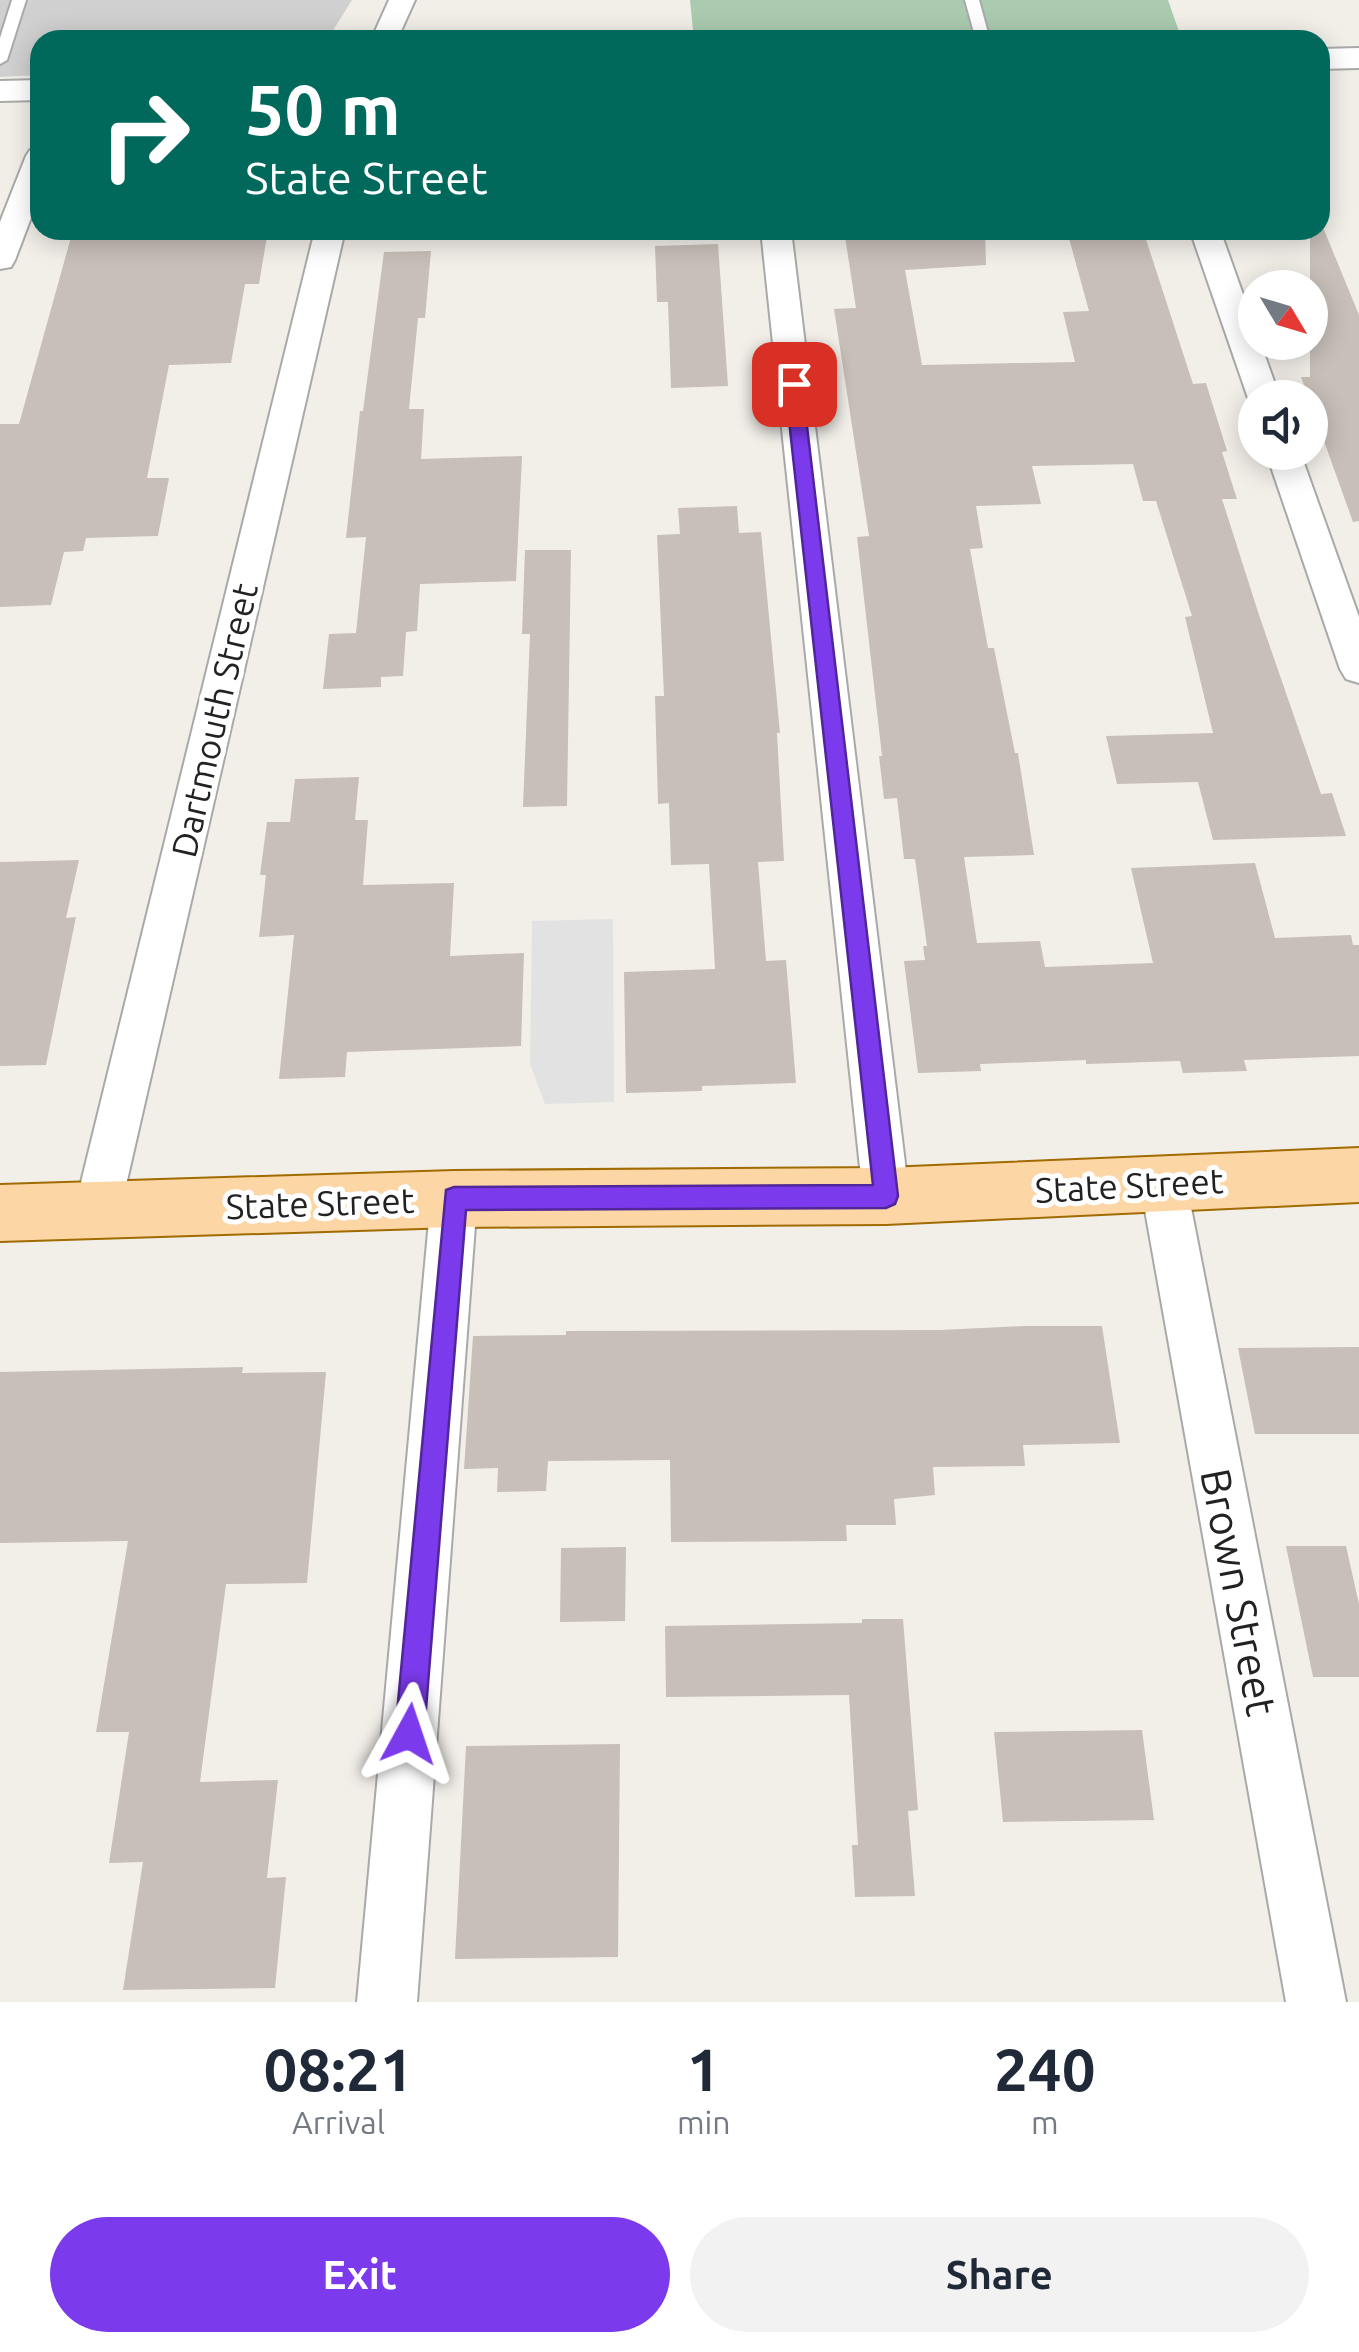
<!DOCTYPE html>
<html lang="en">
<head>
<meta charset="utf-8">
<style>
  :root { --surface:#fff; --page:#f2f2f3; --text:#1f2937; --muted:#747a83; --accent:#7c3aed }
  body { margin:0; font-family:Ubuntu,sans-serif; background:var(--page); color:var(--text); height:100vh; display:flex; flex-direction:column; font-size:38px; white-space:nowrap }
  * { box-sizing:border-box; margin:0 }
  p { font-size:32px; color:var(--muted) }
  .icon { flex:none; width:55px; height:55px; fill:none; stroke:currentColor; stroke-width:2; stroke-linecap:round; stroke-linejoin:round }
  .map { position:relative; height:2002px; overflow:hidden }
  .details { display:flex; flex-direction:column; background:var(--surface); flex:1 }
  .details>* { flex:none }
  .top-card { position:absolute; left:30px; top:30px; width:1300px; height:210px; border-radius:30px; box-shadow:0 5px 25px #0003; background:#00695c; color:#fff; overflow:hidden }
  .needle { width:65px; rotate:128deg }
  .controls { position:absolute; left:1238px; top:270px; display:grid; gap:20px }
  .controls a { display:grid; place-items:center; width:90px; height:90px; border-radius:50%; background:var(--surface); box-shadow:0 5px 25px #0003; font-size:50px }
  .pin { position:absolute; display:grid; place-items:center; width:85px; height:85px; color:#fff; margin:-42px; border-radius:20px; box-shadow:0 5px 15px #0006 }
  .me { position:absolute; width:110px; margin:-55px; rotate:5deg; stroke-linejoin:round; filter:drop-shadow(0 0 8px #0008) }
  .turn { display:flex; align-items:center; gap:35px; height:210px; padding:0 50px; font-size:45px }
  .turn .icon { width:130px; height:130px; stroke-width:2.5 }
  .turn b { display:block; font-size:70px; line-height:85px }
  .eta { display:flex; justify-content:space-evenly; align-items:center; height:170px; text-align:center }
  .eta b { font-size:60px; font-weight:700; line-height:70px }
  .cta { display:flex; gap:20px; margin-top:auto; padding:20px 50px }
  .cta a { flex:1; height:115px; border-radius:60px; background:var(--accent); color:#fff; font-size:40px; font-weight:700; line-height:115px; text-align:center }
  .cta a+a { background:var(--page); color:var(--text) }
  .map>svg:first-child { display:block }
  .religious { fill:#d0d0d0 }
  .cemetery { fill:#aacbaf }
  .parking { fill:#e2e2e2 }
  .building { fill:#c7bfb8 }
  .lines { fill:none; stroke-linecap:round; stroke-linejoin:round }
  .service-casing { stroke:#a9a9a9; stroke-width:4 }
  .minor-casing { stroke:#a9a9a9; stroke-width:4 }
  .tertiary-casing { stroke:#a9a9a9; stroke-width:4 }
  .primary-casing { stroke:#a06b00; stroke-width:4 }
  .service { fill:#fff; fill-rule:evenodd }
  .minor { fill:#fff; fill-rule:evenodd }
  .tertiary { fill:#fff; fill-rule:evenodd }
  .primary { fill:#fcd6a4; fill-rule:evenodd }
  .route { fill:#7c3aed; stroke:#51269a; stroke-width:2.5 }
  .labels { text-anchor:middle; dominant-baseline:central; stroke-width:10; stroke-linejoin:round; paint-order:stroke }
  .street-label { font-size:35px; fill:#222; stroke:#fff }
  .near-street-label { font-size:42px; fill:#222; stroke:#fff }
</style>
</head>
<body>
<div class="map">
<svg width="1359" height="2002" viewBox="0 0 1359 2002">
  <rect width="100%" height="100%" fill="#f2efe9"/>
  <path class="religious" d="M 0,0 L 352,0 L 327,40 L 40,40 L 40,75 L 0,77 Z"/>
  <path class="cemetery" d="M 690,0 L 1168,0 L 1182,40 L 694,40 Z"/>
  <path class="parking" d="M 613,919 L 614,1102 L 545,1104 L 530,1064 L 532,921 Z"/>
  <g class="building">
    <path d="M 1320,220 L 1359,315 L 1359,521 L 1353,522 L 1301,377 L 1310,377 L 1310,230 L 1320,230 Z"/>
    <path d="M 73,230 L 268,230 L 259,284 L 245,284 L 231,363 L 169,365 L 147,478 L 169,478 L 158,536 L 86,538 L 83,551 L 64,552 L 51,605 L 0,607 L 0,424 L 19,424 Z"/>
    <path d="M 844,230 L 985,230 L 986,265 L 905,270 L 922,365 L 1075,362 L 1063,312 L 1089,311 L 1067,231 L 1143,230 L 1193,384 L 1206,383 L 1227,451 L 1222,452 L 1237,499 L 1222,499 L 1259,615 L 1321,794 L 1332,793 L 1346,836 L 1213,840 L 1198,782 L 1117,784 L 1106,736 L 1213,733 L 1185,617 L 1192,616 L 1156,501 L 1143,501 L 1133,464 L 1032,466 L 1041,504 L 976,506 L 983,548 L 970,549 L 988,648 L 994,648 L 1015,753 L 1018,753 L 1034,855 L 964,857 L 977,943 L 1040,941 L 1045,967 L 1153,963 L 1131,868 L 1255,863 L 1275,938 L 1351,935 L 1353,945 L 1359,945 L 1359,1056 L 1244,1060 L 1247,1071 L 1183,1073 L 1180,1061 L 1086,1064 L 1086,1060 L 980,1064 L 981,1071 L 918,1073 L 904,961 L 925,960 L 923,946 L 927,946 L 915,859 L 904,859 L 897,798 L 884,799 L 879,756 L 882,756 L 857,537 L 869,536 L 834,309 L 856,308 Z"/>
    <path d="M 718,244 L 728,386 L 671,388 L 668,302 L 657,302 L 655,246 Z"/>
    <path d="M 431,251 L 425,318 L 418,318 L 409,409 L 424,409 L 421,459 L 522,456 L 516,581 L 420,584 L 417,631 L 406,632 L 403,676 L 381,677 L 381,687 L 323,689 L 329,634 L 356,633 L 366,537 L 346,538 L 360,411 L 363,411 L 384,252 Z"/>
    <path d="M 737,506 L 739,533 L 761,532 L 780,733 L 777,733 L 784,861 L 758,862 L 766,961 L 786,960 L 796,1083 L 702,1086 L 702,1091 L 626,1093 L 624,972 L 715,969 L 709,864 L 671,865 L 669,803 L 658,804 L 655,696 L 664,696 L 657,535 L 680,534 L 678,508 Z"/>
    <path d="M 525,550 L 571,550 L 567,806 L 523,807 L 530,634 L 522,634 Z"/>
    <path d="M 359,777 L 355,820 L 368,820 L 363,885 L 454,883 L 450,956 L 524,953 L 521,1046 L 347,1052 L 345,1077 L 279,1079 L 294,935 L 259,937 L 266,875 L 260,875 L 267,822 L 290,822 L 295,779 Z"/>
    <path d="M 79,860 L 66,918 L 76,917 L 46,1065 L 0,1066 L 0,862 Z"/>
    <path d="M 1024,1326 L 1102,1326 L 1120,1443 L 1023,1445 L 1025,1466 L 933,1467 L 935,1495 L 894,1499 L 896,1525 L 846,1525 L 847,1541 L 671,1542 L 670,1460 L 548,1461 L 546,1491 L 497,1492 L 498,1468 L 464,1469 L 473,1336 L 566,1335 L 566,1331 L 940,1330 Z"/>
    <path d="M 1359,1347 L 1359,1434 L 1255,1434 L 1238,1348 Z"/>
    <path d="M 243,1367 L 242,1373 L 326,1372 L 307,1583 L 226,1584 L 200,1782 L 278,1780 L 267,1878 L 286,1877 L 275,1988 L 123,1990 L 143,1862 L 109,1863 L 129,1732 L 96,1732 L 128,1541 L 0,1543 L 0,1372 Z"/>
    <path d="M 1286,1546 L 1346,1546 L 1359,1604 L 1359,1677 L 1313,1677 Z"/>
    <path d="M 626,1547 L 625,1621 L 560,1622 L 561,1548 Z"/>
    <path d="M 862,1619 L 903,1619 L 918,1810 L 908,1811 L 915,1896 L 855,1897 L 852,1845 L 858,1845 L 849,1695 L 666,1697 L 665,1626 L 862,1623 Z"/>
    <path d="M 1142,1730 L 1154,1820 L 1003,1822 L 994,1732 Z"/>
    <path d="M 620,1744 L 618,1957 L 455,1959 L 466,1746 Z"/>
  </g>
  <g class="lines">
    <defs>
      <g id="service">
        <path d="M 12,0 L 26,0 L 7,60 L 0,64 L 0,38 Z"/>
        <path d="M 965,0 L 979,0 L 990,40 L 976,40 Z"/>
      </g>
      <g id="minor">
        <path d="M 389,0 L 415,0 L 397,40 L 371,40 Z"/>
        <path d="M 40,147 L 40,194 L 15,260 L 11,267 L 0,269 L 0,222 L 26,156 L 30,150 Z"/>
        <path d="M 315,230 L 345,230 L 120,1211 L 113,1226 L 97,1233 L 81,1226 L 74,1211 Z"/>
        <path d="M 761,230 L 791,230 L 909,1196 L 902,1211 L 886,1217 L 870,1211 L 863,1196 Z"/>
        <path d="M 1190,230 L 1220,230 L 1255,328 L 1255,342 L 1260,342 L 1280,398 L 1255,398 L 1255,406 L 1248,398 Z"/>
        <path d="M 1266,452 L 1300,452 L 1359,617 L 1359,683 L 1346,679 L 1340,669 Z"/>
        <path d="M 1163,1161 L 1179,1167 L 1186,1182 L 1346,2002 L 1286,2002 L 1140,1182 L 1147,1167 Z"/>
        <path d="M 454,1178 L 470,1184 L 477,1199 L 417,2002 L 357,2002 L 431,1199 L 438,1184 Z"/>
      </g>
      <g id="tertiary">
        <path d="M 1359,48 L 1359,68 L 1320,69 L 1320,49 Z"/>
        <path d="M 40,80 L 40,100 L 0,101 L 0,81 Z"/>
      </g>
      <path id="primary" d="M 1359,1148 L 1359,1202 L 886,1224 L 454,1227 L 0,1241 L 0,1185 L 454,1171 L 886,1168 Z"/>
    </defs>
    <use href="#service" class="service-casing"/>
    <use href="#minor" class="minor-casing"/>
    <use href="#tertiary" class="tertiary-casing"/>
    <use href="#primary" class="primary-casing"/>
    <use href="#service" class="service"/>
    <use href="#minor" class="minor"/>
    <use href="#tertiary" class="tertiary"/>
    <use href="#primary" class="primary"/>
  </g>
  <path class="route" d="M 794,379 L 802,384 L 898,1196 L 895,1204 L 886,1208 L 466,1210 L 424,1734 L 420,1745 L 409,1749 L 399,1745 L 395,1734 L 446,1190 L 454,1187 L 873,1185 L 785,384 Z"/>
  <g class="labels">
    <g class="street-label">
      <text transform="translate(214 720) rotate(-77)">Dartmouth Street</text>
      <text transform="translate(1129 1185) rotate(-3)">State Street</text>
      <text transform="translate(320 1203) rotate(-2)">State Street</text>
    </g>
    <g class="near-street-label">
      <text transform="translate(1239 1592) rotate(79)">Brown Street</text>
    </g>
  </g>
</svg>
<div class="controls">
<a><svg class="needle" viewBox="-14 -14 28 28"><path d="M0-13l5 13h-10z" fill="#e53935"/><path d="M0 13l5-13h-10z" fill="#747a83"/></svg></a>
<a><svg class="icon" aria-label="sound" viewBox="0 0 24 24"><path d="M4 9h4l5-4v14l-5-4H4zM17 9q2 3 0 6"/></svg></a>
</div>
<div class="pin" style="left:794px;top:384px;background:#d93025"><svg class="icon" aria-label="arrive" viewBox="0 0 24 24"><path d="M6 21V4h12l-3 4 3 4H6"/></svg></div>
<svg class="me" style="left:409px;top:1734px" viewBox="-20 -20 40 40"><path d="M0-17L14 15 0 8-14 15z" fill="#7c3aed" stroke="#fff" stroke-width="4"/></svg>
<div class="top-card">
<div class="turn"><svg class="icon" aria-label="right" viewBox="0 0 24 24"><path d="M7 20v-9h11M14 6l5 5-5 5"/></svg><div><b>50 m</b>State Street</div></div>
</div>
</div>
<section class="details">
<div class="eta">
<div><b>08:21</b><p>Arrival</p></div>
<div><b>1</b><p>min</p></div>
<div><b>240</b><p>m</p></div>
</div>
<div class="cta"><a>Exit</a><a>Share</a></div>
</section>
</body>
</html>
